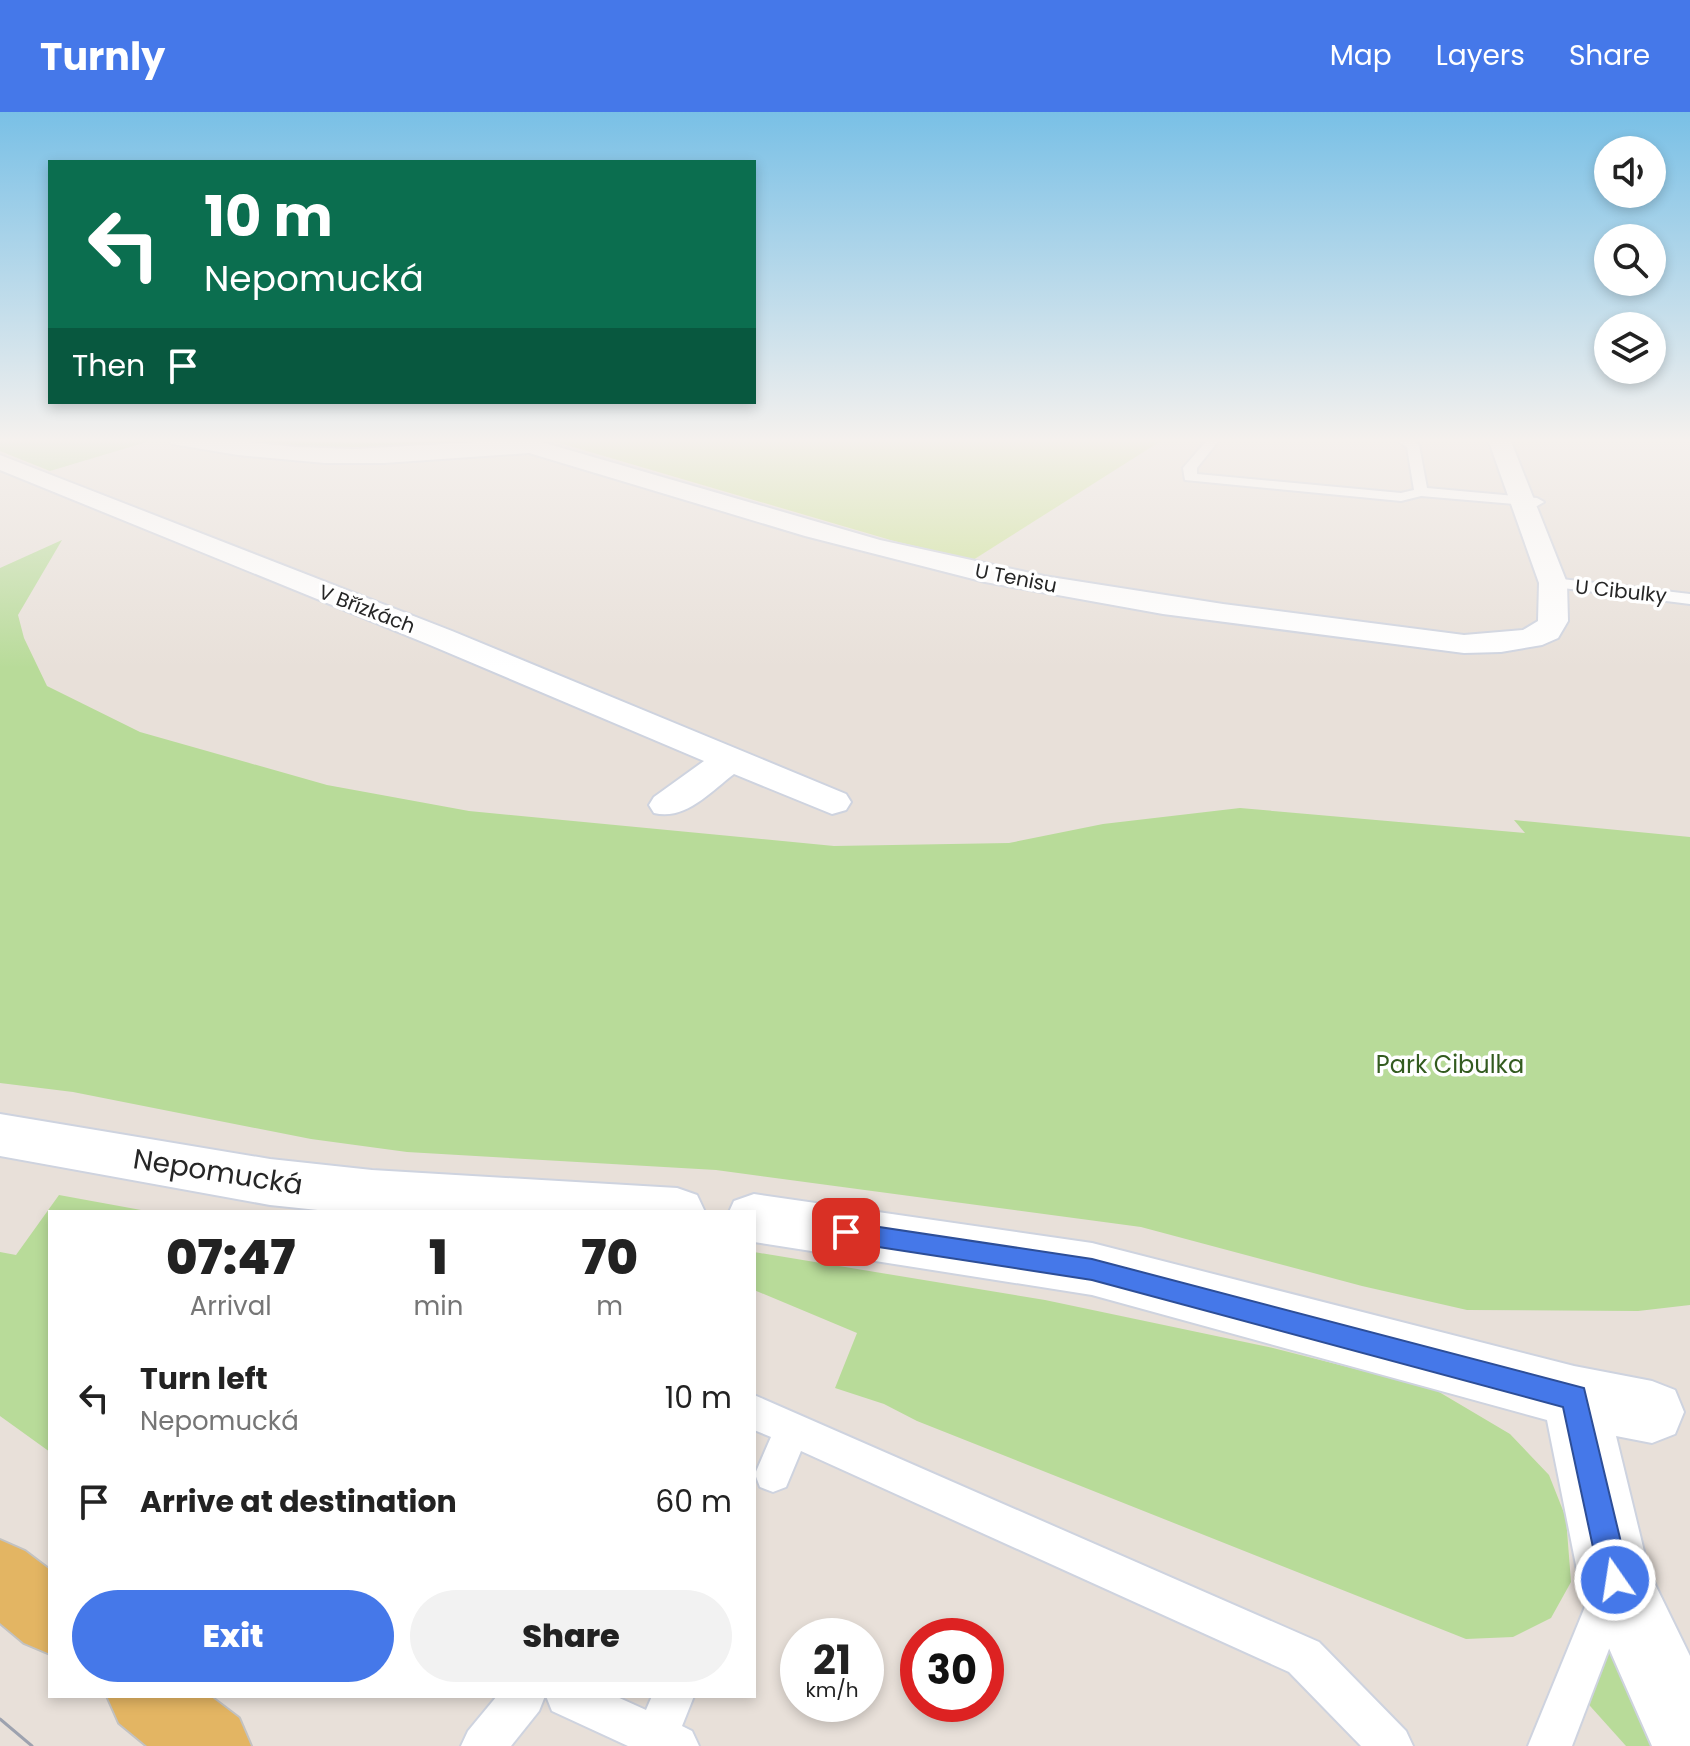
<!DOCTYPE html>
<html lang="en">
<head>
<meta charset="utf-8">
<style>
  :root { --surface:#fff; --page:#f2f2f2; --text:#222; --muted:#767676; --accent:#4578e9 }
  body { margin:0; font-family:Poppins,sans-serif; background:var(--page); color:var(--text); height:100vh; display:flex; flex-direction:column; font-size:30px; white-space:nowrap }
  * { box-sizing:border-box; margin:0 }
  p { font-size:26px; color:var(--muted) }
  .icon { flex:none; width:44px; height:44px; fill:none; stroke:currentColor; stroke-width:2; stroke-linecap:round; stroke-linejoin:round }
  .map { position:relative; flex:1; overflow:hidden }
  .side { position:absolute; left:48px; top:1098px; width:708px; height:488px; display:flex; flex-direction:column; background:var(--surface); border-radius:0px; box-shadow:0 4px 12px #0003 }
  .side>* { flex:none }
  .hud { position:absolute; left:48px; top:48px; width:708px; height:244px; border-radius:0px; box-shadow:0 4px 12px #0003; background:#0b6e4f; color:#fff; overflow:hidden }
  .tools { position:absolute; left:1594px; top:24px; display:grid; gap:16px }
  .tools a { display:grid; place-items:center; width:72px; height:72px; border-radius:50%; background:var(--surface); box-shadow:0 4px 12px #0003; font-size:40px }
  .speed { position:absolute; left:780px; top:1506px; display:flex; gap:16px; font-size:40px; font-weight:700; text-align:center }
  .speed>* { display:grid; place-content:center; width:104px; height:104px; border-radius:50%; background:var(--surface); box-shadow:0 4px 12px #0003; line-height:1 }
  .speed small { font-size:20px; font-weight:400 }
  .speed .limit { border:12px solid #d22; background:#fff; color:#111 }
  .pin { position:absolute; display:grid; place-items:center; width:68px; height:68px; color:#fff; margin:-34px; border-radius:16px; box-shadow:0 4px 12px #0006 }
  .me { position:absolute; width:88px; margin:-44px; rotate:347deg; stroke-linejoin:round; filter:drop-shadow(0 0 6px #0008) }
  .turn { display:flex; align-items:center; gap:28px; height:168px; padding:0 24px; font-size:36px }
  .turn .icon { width:104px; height:104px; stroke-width:2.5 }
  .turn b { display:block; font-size:56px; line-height:68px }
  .then { display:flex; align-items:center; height:76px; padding:0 24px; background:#0003; gap:16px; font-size:30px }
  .eta { display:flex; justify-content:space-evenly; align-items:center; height:136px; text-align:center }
  .eta b { font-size:48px; font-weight:800; line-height:56px }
  .primary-button { display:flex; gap:16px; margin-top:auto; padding:16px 24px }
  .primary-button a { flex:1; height:92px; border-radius:48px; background:var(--accent); color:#fff; font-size:32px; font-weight:800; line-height:92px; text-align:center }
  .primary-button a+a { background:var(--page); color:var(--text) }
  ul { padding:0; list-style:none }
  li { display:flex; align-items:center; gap:24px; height:104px; padding:0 24px }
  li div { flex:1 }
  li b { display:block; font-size:30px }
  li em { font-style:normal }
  header { display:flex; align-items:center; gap:48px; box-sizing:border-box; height:112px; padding:0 40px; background:var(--accent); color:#fff }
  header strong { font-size:38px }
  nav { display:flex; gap:44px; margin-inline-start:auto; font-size:28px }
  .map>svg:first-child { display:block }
  .green { fill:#b8db99 }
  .pitch { fill:#cbe196 }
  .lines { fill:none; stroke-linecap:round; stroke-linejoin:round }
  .service-casing { stroke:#ced3df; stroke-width:4 }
  .minor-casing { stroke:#ced3df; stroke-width:4 }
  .primary-casing { stroke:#c2c2c2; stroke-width:4 }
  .service { fill:#fff; fill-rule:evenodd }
  .minor { fill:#fff; fill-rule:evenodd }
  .primary { fill:#e3b563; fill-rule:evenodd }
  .tram { stroke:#9da2af; stroke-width:3 }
  .route { fill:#4578e9; stroke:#2d4e97; stroke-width:2 }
  .labels { text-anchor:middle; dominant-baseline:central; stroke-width:7; stroke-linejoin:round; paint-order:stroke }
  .far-street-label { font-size:20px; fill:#262626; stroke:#fff }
  .park-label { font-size:24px; fill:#335b1f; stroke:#fff }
  .near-street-label { font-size:28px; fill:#262626; stroke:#fff }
</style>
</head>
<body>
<header>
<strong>Turnly</strong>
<nav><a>Map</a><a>Layers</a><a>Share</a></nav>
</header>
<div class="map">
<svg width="1690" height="1634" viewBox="0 0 1690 1634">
  <rect width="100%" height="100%" fill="#e8e0d9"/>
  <g class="green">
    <path d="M 0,327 L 138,327 L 150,329 L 50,359 L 0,339 Z"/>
    <path d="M 219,327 L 375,331 L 507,327 C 411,336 314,344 219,327 Z"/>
    <path d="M 62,428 L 18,503 L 24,526 L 47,574 L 140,620 L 327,673 L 469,699 L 834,734 L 1009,731 L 1103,712 L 1240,696 L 1525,721 L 1514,708 L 1690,725 L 1690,1193 L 1638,1199 L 1467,1198 L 1362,1174 L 1141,1115 L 716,1058 L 407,1040 L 311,1027 L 73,980 L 0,971 L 0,456 Z"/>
    <path d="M 59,1083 L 152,1100 L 50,1100 L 50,1340 L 0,1304 L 0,1140 L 16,1143 Z"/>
    <path d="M 754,1140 L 1045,1188 L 1273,1236 L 1434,1277 L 1510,1322 L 1549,1363 L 1566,1406 L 1571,1470 L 1551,1506 L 1513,1525 L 1466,1527 L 917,1309 L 884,1292 L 835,1276 L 857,1221 L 754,1178 Z"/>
    <path d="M 1623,1519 L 1665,1634 L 1626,1634 L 1582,1585 Z"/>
  </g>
  <path class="pitch" d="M 546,327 L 1164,327 L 973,448 L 894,429 Z"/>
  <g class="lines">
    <defs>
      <g id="service">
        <path d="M 1208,327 L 1220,327 L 1197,356 L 1197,362 L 1401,381 L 1414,378 L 1407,335 L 1394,327 L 1410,327 L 1419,333 L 1427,376 L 1537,386 L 1544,390 L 1537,394 L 1421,384 L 1401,389 L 1185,368 L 1183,356 Z"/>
        <path d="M 1553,466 L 1690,482 L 1690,492 L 1547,474 L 1545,471 Z"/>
        <path d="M 754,1283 L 1319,1530 L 1406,1619 L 1413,1634 L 1361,1634 L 1289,1560 L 801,1339 L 786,1375 L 773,1380 L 760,1375 L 755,1362 L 771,1325 L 754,1318 Z"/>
        <path d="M 1610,1462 L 1624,1468 L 1630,1482 L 1572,1634 L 1528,1634 L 1596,1468 Z"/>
        <path d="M 497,1584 L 545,1584 L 539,1599 L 511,1634 L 461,1634 L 468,1619 Z"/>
        <path d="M 546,1584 L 615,1584 L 646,1598 L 652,1584 L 694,1584 L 682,1614 L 692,1619 L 699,1634 L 628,1634 L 552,1599 Z"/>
      </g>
      <g id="minor">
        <path d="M 169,327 L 219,327 L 296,335 L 355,337 L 531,327 L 880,428 L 1044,464 L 1223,492 L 1464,523 L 1523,518 L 1538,509 L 1539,471 L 1488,327 L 1510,327 L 1567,471 L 1568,509 L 1558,526 L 1542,533 L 1501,540 L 1464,541 L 1163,502 L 985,470 L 805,424 L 529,341 L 384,351 L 325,351 L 238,343 L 172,332 Z"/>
        <path d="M 0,343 L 452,519 L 846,682 L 851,690 L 846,698 L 832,702 L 734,662 C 710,680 685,709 654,701 L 649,693 L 654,685 L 704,649 L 430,533 L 0,358 Z"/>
        <path d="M 0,1002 L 270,1047 L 372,1058 L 677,1076 L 697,1083 L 705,1100 L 337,1100 L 270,1093 L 0,1044 Z"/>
        <path d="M 754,1082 L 1092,1131 L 1574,1254 L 1652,1269 L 1675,1278 L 1684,1300 L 1675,1322 L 1652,1331 L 1616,1324 L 1649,1460 L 1690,1544 L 1690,1634 L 1652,1634 L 1579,1468 L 1547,1308 L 1092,1183 L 754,1130 L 754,1100 L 729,1100 L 734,1089 Z"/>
      </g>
      <g id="primary">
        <path d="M 0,1428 L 25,1439 L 50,1458 L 50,1542 L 24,1531 L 0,1511 Z"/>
        <path d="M 107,1584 L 210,1584 L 239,1606 L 251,1634 L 147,1634 L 119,1611 Z"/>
      </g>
    </defs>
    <use href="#service" class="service-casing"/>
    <use href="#minor" class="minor-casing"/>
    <use href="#primary" class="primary-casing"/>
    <use href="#service" class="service"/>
    <use href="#minor" class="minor"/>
    <use href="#primary" class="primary"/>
    <path class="tram" d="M 0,1607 L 32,1634"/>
  </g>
  <linearGradient id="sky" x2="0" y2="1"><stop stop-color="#79c0e6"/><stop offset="0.59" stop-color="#f5f1ee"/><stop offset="1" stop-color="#f5f1ee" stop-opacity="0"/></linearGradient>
  <rect width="1690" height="556" fill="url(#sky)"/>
  <path class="route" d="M 846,1110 L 1092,1147 L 1584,1276 L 1630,1468 L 1626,1479 L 1615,1483 L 1605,1479 L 1600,1468 L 1563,1295 L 1092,1168 L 846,1130 L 838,1127 L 834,1120 L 838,1113 Z"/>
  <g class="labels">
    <g class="far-street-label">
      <text transform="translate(1016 466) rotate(11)">U Tenisu</text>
      <text transform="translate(1621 479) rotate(6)">U Cibulky</text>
      <text transform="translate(367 497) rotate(21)">V Břízkách</text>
    </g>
    <g class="park-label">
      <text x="1450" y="952">Park Cibulka</text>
    </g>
    <g class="near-street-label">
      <text transform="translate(218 1060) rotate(9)">Nepomucká</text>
    </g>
  </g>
</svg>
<div class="tools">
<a><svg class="icon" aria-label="sound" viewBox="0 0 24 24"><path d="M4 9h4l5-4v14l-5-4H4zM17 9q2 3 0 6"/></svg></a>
<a><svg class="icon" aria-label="search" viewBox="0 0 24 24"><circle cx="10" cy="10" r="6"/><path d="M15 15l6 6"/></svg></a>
<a><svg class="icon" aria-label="layers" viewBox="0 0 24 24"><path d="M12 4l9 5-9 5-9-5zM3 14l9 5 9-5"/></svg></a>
</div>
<div class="speed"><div>21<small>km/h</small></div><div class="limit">30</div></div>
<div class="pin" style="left:846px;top:1120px;background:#d93025"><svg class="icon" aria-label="arrive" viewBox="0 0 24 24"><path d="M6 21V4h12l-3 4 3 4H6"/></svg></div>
<svg class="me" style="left:1615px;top:1468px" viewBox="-20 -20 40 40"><circle r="17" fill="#4578e9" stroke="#fff" stroke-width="3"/><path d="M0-11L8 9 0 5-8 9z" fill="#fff"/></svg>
<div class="hud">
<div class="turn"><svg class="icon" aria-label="left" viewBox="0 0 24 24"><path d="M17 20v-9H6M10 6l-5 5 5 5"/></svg><div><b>10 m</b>Nepomucká</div></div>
<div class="then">Then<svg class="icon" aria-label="arrive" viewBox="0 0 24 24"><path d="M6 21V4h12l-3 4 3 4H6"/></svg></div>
</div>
<section class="side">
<div class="eta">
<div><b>07:47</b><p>Arrival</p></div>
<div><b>1</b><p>min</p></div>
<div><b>70</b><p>m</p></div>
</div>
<ul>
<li><svg class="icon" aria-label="left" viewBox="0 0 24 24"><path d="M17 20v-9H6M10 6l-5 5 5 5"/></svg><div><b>Turn left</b><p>Nepomucká</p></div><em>10 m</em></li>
<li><svg class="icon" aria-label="arrive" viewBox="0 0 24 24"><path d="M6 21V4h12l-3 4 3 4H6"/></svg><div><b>Arrive at destination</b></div><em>60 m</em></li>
</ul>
<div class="primary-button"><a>Exit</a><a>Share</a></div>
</section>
</div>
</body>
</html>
